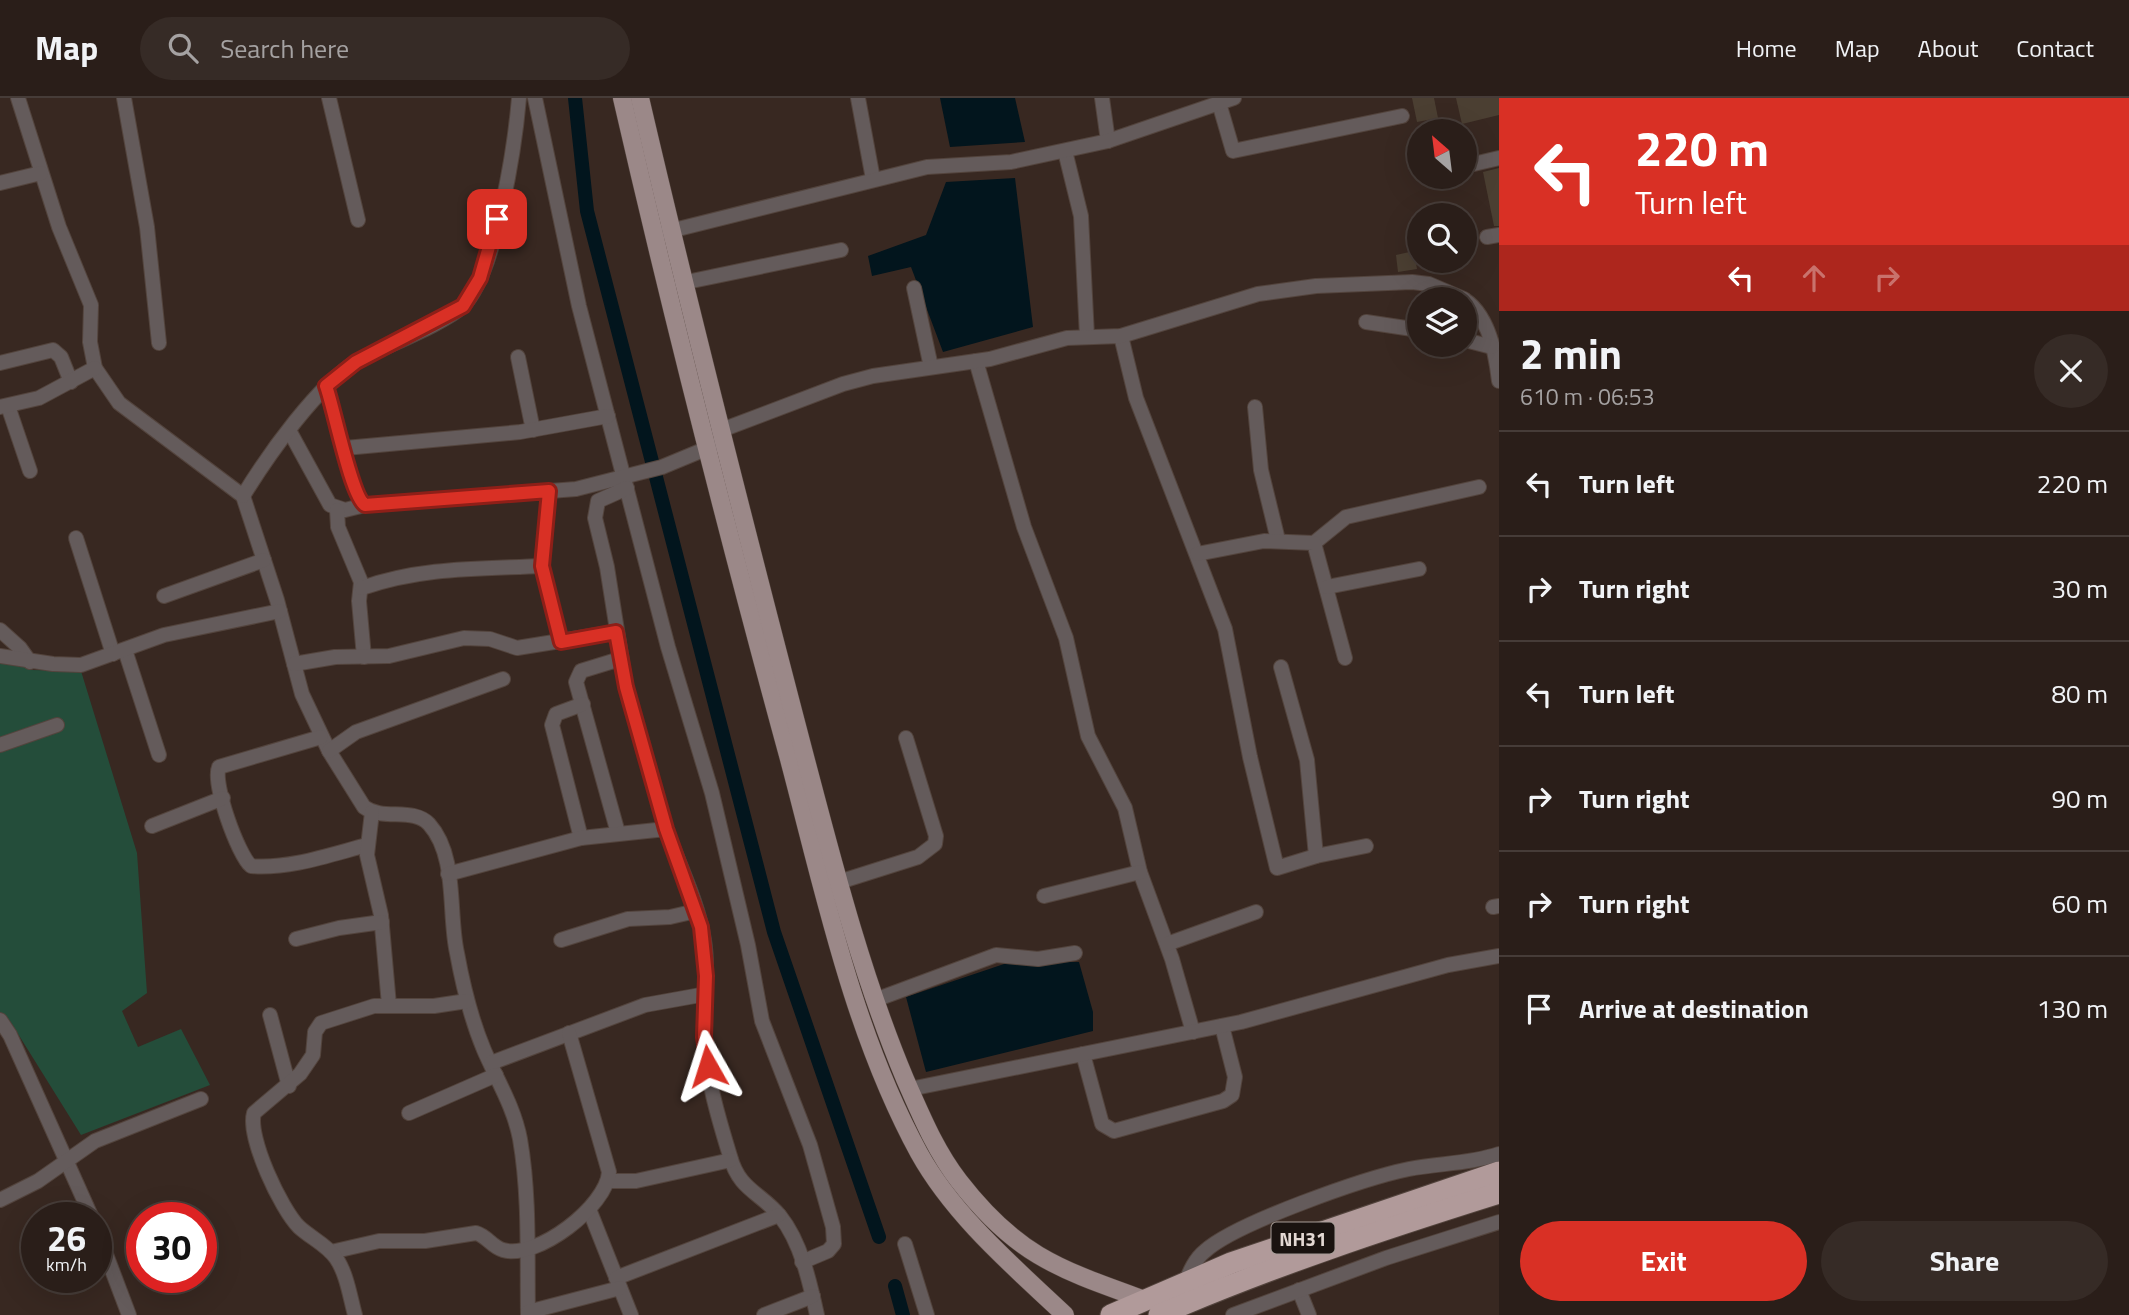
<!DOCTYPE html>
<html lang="en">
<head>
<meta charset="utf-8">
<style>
  :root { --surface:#2a1e19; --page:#362b26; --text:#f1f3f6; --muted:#a5a2a2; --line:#463c38; --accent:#d93025 }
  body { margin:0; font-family:"Titillium Web",sans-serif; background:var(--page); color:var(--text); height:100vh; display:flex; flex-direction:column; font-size:26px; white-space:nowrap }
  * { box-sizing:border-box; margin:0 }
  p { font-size:23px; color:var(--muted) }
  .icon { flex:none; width:38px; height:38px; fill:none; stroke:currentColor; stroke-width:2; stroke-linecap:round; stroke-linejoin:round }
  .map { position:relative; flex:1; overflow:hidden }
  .details { display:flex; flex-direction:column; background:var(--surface); width:630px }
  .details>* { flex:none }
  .guide { background:#d93025; color:#fff; overflow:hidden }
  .needle { width:46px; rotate:332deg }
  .tools { position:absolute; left:1407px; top:21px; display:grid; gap:14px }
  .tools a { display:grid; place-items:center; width:70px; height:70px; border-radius:50%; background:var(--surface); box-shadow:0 7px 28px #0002,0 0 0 2px var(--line); font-size:35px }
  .speed { position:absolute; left:21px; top:1104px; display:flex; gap:14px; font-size:35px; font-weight:700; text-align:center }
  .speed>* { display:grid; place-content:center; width:91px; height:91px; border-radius:50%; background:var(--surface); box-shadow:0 7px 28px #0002,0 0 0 2px var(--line); line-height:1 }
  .speed small { font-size:18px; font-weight:400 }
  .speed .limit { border:10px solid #d22; background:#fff; color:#111 }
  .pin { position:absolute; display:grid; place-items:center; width:60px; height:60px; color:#fff; margin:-30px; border-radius:14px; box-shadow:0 4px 10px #0006 }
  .me { position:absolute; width:77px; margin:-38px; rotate:354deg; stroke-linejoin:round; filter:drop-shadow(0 0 5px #0008) }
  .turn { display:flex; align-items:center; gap:24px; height:147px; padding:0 21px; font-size:32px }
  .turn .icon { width:91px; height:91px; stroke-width:2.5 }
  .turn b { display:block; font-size:49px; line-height:60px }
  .lanes { display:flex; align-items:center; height:66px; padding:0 21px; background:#0003; justify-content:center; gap:35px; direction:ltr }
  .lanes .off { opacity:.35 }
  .round { display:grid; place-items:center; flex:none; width:74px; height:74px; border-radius:37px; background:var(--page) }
  .head { display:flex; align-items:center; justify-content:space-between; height:119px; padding:0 21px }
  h1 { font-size:42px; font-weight:700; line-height:52px }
  .cta { display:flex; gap:14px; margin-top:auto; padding:14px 21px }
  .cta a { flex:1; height:80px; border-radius:42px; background:var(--accent); color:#fff; font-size:28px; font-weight:700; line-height:80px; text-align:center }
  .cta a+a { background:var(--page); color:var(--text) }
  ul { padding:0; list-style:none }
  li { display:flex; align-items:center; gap:21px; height:105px; padding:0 21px; border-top:2px solid var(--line) }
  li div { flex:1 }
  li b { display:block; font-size:26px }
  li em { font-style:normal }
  header { display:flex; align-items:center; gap:42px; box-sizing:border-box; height:98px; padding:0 35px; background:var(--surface); border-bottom:2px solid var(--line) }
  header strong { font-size:33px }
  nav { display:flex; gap:38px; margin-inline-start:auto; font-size:24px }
  .search { width:490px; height:63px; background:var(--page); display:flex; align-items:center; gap:18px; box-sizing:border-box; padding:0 24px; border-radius:38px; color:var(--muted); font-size:26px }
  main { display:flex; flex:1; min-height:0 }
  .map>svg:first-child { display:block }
  .green { fill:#244d3a }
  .water { fill:#02151d }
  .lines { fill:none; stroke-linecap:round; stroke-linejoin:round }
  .canal { stroke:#02151d; stroke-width:14 }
  .building { fill:#4b3f32 }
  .minor-casing { stroke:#53443d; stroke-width:16 }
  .major-casing { stroke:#53443d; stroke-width:19 }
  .highway-casing { stroke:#53443d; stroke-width:23 }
  .minor { stroke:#645b5b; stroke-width:14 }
  .major { stroke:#9b8888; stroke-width:18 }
  .highway { stroke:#b19a9a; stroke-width:21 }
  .route-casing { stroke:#8d1f18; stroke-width:18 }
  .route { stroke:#d93025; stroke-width:12 }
  .labels { text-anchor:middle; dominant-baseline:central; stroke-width:7; stroke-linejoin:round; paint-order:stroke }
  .shield { fill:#1a1310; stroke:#a79d98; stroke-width:2 }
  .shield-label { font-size:19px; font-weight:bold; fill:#e3d8d3 }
</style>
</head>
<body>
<header>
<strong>Map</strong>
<div class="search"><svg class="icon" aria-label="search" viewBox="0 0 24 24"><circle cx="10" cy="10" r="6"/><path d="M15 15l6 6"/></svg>Search here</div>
<nav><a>Home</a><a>Map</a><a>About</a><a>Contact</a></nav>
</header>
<main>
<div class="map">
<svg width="1499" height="1217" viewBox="0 0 1499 1217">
  <rect width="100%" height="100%" fill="#382821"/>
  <path class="green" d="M 0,552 L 31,572 L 81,573 L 137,755 L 147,895 L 122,913 L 138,949 L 181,931 L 210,987 L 81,1037 L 10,923 L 0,929 Z"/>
  <g class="water">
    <path d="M 940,0 L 1015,0 L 1025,44 L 950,49 Z"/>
    <path d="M 1015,80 L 1033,229 L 943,254 L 911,169 L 872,178 L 868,158 L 926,137 L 946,84 Z"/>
    <path d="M 1010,864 L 1079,864 L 1093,914 L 1093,933 L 926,974 L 906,899 Z"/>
  </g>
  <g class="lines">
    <g class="canal">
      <path d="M 575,0 L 587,113 L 774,834 L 879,1139"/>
      <path d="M 895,1188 L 903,1217"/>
    </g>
  </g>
  <g class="building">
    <path d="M 1412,0 L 1434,0 L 1438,20 L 1417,24 Z"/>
    <path d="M 1456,0 L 1499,0 L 1499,17 L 1462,26 Z"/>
    <path d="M 1499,70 L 1499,128 L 1494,128 L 1483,74 Z"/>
    <path d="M 1414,153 L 1417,171 L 1398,174 L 1396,157 Z"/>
  </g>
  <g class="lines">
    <defs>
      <g id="minor">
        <path d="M 18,0 L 59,129 L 91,207 L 90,244 L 95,270 L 119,305 L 243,398 L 277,502 L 302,596 L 329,653 L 364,709 C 383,723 413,709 429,726 C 458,758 448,816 457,855 C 463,888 471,921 484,952 C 497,982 514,1009 520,1041 C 530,1099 527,1159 528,1217"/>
        <path d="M 124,0 L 147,129 L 159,245"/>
        <path d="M 329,0 L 358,122"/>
        <path d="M 535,0 L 579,208 L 668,549 L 712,695 L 748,847 L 762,923 L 810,1047 L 833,1129 L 834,1146 L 828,1153 L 802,1164"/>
        <path d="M 858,0 L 873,81"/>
        <path d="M 1102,0 L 1108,43"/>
        <path d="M 1219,5 L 1233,53 L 1402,18"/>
        <path d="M 1065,53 L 1081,118 L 1087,238"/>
        <path d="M 1465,68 L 1499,60"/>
        <path d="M 0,85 L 41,75"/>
        <path d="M 662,135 L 927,69 L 1011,64 L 1108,43 L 1234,0"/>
        <path d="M 1487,139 L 1499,137"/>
        <path d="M 682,185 L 841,152"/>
        <path d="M 914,190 L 931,269"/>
        <path d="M 1465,202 C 1489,218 1496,256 1499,283"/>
        <path d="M 1366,224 L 1419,232"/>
        <path d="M 1121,238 L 1136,300 L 1225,531 L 1250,659 L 1277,770 L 1316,758"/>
        <path d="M 1465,242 L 1492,249"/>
        <path d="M 518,259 L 533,332"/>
        <path d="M 976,263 L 1024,429 L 1066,540 L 1088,638 L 1125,710 L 1140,774 L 1172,861 L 1193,934"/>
        <path d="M 0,265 L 53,252 L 61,259 L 71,284"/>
        <path d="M 325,288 C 334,310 351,398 365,407 L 576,391 L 662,369 L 715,347"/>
        <path d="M 8,308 L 30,373"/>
        <path d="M 0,309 L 39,300 L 95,270"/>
        <path d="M 1255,309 L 1261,372 L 1278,442"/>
        <path d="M 719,333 L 843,286 L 873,278 L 990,261 L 1067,240 L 1121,238 L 1258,196 L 1316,188 L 1412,184 L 1429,186 L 1464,201"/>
        <path d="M 290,334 L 330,407 L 345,412 L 365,407"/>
        <path d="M 345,350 L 520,334 L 608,318"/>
        <path d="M 549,393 L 542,468 L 561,544"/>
        <path d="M 243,398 C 268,357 318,286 359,262 C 385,248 444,226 463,208 C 496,175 515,47 519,0"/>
        <path d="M 337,412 L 338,429 L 361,484 L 359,503 L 364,559"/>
        <path d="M 76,440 L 113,556"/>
        <path d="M 1314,445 L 1346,419 L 1479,389"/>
        <path d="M 1197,456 L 1264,443 L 1314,445 L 1345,560"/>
        <path d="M 1327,489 L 1419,471"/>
        <path d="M 362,490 C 421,469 480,471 542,468"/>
        <path d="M 164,498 L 264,462"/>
        <path d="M 0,532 L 20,550 L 30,564"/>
        <path d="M 125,552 L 159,657"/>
        <path d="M 0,558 L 53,566 L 81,567 L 164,537 L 280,513"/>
        <path d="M 294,566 L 335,559 L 389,558 L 464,540 L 490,541 L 517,550 L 616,534"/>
        <path d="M 1281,569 L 1307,662 L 1316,758 L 1366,748"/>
        <path d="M 321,639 L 219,669 C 212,685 238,757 251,768 C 290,771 329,757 367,747"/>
        <path d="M 0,647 L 57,627"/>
        <path d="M 329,653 L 356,634 L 503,581"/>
        <path d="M 372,714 L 367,757 L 381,817 L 389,907"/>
        <path d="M 152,728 L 223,700"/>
        <path d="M 666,731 C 679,767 698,804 704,842 C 709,874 703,906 704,938 C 706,978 718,1019 730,1058 C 739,1092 760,1094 780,1118 C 801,1144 810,1185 817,1217"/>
        <path d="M 618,735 L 576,584 L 581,573 L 620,561"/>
        <path d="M 581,740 L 552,627 L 556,616 L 583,606"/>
        <path d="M 448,776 L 581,740 L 666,731 L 626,589 L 607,469 L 595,420 L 598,403 L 627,390"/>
        <path d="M 839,784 L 918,759 L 935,746 L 936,738 L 906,640"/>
        <path d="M 1044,798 L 1140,774"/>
        <path d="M 1493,809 L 1499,808"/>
        <path d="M 296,841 L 339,830 L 382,824"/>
        <path d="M 561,842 L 628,821 L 670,819 L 696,813"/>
        <path d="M 1167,846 L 1256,814"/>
        <path d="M 875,902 L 996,857 L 1038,861 L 1075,855"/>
        <path d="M 270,917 L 289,988"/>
        <path d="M 0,922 L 10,937 L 92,1120"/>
        <path d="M 1083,956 L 1102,1026 L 1114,1033 L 1223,1003 L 1232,997 L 1235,979 L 1222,928"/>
        <path d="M 491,965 L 645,907 L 706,896"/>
        <path d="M 910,991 L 1241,924 L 1448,867 L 1499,858"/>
        <path d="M 409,1015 L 496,977"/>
        <path d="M 609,1083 L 636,1083 L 731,1062"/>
        <path d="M 0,1102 L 38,1083 L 95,1043 L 201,1001"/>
        <path d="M 589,1111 L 631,1217"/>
        <path d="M 96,1130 L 129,1217"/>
        <path d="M 905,1146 L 927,1217"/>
        <path d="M 331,1154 L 379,1143 L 425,1143 L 476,1135 C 487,1138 492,1149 503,1152 C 537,1162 607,1108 609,1074 L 569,935"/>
        <path d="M 616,1180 L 779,1117"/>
        <path d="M 1185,1185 C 1190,1173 1195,1161 1205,1153 C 1236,1125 1365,1080 1409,1071 C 1440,1065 1469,1066 1499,1056"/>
        <path d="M 1299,1192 L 1309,1217"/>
        <path d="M 528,1214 L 620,1190"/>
        <path d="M 355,1217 C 350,1199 347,1176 336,1160 C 327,1147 311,1140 299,1129 C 281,1111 247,1039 254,1015 L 300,976 L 313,957 L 315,934 L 321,925 L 374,908 L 434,908 L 467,903"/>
        <path d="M 764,1217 L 813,1198"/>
        <path d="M 1233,1217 L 1386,1160 L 1499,1124"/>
      </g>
      <g id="major">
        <path d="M 622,0 C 673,222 729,441 789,661 C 824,793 853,934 919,1055 C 954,1118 1013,1168 1065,1217"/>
        <path d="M 640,0 C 691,219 747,437 804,655 C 833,765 861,876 905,981 C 921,1017 935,1052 959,1083 C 1017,1158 1059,1171 1145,1202"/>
      </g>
      <g id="highway">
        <path d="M 1111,1217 L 1231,1165 L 1499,1074"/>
        <path d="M 1159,1217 C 1270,1169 1384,1131 1499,1095"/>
      </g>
    </defs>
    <use href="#minor" class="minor-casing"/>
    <use href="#major" class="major-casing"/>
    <use href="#highway" class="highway-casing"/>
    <use href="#minor" class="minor"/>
    <use href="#major" class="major"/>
    <use href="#highway" class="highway"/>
  </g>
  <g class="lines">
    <defs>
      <path id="route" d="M 497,121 L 480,180 L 463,208 L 356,264 L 326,288 C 334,310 351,398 365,407 L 549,393 L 542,468 L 561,544 L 616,534 L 626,589 L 666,731 L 701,829 L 706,878 L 704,939 L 708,968"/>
    </defs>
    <use href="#route" class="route-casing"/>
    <use href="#route" class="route"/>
  </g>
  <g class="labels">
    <rect class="shield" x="1271.5" y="1124.5" width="63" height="31" rx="5"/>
    <g class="shield-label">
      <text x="1303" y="1140">NH31</text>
    </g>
  </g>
</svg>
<div class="tools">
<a><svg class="needle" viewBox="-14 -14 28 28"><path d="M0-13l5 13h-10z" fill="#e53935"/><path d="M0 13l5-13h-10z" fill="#a5a2a2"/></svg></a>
<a><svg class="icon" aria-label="search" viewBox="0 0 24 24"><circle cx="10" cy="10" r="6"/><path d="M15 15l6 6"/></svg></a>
<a><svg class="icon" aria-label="layers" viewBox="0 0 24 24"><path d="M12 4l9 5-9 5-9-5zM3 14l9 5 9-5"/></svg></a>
</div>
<div class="speed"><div>26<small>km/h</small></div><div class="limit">30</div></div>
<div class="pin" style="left:497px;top:121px;background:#d93025"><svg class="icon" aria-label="arrive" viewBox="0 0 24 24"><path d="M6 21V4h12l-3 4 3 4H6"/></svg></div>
<svg class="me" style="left:708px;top:968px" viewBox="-20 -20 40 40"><path d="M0-17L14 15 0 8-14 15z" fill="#d93025" stroke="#fff" stroke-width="4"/></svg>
</div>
<section class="details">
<div class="guide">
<div class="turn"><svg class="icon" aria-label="left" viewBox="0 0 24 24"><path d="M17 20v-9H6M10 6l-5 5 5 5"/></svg><div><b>220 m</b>Turn left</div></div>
<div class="lanes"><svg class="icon" aria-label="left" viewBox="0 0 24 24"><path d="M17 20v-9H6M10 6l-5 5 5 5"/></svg><svg class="icon off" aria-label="ahead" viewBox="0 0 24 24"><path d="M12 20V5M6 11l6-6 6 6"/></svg><svg class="icon off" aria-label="right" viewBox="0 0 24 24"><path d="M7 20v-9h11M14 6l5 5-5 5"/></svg></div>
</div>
<div class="head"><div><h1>2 min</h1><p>610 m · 06:53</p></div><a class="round"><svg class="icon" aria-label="close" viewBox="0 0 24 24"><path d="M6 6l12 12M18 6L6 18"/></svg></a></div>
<ul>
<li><svg class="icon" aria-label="left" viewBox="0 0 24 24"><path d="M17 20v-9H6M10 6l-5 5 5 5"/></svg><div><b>Turn left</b></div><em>220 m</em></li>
<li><svg class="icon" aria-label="right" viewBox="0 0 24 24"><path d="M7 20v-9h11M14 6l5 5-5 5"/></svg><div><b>Turn right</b></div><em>30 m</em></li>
<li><svg class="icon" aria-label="left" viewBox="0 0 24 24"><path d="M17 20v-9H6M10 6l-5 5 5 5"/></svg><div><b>Turn left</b></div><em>80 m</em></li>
<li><svg class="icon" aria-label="right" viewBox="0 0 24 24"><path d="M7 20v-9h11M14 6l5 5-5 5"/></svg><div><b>Turn right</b></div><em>90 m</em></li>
<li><svg class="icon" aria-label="right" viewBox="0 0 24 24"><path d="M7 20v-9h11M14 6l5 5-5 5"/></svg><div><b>Turn right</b></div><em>60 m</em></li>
<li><svg class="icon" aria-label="arrive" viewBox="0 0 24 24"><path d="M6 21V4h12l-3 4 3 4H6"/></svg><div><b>Arrive at destination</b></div><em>130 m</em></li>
</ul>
<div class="cta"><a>Exit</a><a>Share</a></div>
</section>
</main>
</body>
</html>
